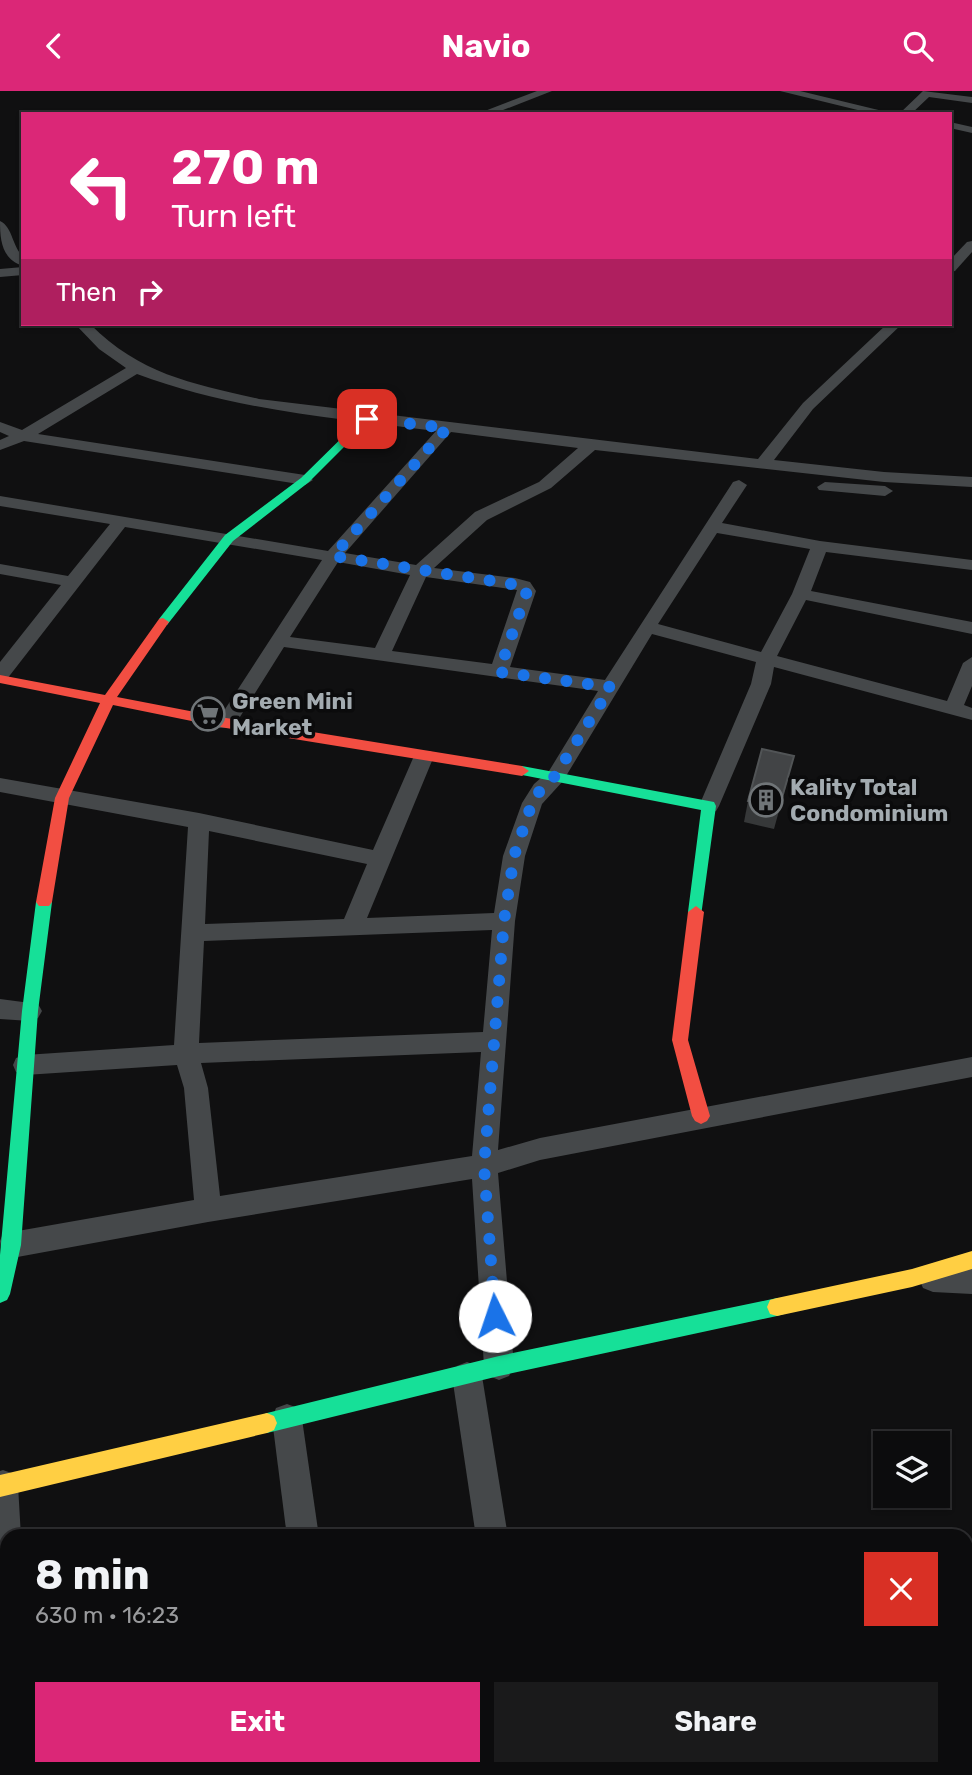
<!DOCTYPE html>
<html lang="en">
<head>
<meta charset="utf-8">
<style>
  :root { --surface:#0c0c0d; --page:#1a1a1b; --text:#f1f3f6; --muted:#9a9b9d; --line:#2c2c2e; --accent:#db2777 }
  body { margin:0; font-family:Rubik,sans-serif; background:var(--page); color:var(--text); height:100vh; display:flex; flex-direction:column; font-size:26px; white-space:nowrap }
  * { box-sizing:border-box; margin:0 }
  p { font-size:23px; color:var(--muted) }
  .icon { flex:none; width:38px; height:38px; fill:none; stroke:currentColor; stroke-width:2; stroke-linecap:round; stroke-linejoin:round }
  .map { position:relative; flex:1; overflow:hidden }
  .drawer { position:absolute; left:0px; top:1438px; width:973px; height:247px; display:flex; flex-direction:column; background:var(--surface); border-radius:21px 21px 0 0; box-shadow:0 2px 5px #0004,0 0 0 2px var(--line) }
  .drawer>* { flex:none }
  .hud { position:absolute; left:21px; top:21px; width:931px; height:214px; border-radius:0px; box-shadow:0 2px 5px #0004,0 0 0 2px var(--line); background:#db2777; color:#fff; overflow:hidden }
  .controls { position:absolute; left:873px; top:1340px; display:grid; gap:14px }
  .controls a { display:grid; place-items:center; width:77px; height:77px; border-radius:0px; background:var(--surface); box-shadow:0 2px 5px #0004,0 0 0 2px var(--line); font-size:35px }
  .pin { position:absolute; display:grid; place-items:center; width:60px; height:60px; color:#fff; margin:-30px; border-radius:14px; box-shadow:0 4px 10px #0006 }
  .me { position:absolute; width:77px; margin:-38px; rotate:356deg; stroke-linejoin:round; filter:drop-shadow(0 0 5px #0008) }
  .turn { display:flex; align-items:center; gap:24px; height:147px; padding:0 35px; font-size:32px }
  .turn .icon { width:91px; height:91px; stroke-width:2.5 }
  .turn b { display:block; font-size:49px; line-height:60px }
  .then { display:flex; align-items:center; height:66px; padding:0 35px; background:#0003; gap:14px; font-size:26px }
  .round { display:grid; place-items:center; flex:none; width:74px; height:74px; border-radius:0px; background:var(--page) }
  .summary { display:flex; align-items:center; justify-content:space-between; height:119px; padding:0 35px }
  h1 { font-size:42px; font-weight:700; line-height:52px }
  .cta { display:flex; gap:14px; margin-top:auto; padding:14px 35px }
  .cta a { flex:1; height:80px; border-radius:0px; background:var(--accent); color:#fff; font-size:28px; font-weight:700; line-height:80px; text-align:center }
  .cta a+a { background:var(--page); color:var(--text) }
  header { display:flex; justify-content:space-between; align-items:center; height:91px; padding:0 35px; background:var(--accent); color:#fff; font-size:32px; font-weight:700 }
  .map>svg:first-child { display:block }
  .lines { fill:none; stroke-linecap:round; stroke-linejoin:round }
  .street { fill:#45484a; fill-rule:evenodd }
  .fast { fill:#16e098; fill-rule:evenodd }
  .slow { fill:#ffcf43; fill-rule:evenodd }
  .jam { fill:#f24e42; fill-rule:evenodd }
  .wall { fill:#363839 }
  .building { fill:#424446; stroke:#515456; stroke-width:2 }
  .route { stroke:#1a73e8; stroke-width:12; stroke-dasharray:0 21.6 }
  .labels { text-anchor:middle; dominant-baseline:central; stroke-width:7; stroke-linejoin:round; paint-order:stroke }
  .poi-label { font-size:23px; font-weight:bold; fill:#a3abb0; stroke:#0b0b0c; text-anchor:start }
</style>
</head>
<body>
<header><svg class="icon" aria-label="back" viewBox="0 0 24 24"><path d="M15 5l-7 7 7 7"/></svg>Navio<svg class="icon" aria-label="search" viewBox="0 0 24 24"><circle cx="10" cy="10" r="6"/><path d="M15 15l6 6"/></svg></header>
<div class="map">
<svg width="972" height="1684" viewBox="0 0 972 1684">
  <rect width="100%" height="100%" fill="#101011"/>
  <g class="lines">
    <g class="street">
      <path d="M 537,0 L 552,0 L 493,23 L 477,23 Z"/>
      <path d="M 780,0 L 800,0 L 895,23 L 874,23 Z"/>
      <path d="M 923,0 L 972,6 L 972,12 L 929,6 L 911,23 L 899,23 Z"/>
      <path d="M 950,31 L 972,36 L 972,42 L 950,37 Z"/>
      <path d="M 0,130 C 13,136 12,156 23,165 L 23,175 C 2,168 0,150 0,130 Z"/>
      <path d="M 972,150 L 972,161 L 955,180 L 950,181 L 950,169 L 967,151 Z"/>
      <path d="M 23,176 L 23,184 L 0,186 L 0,178 Z"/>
      <path d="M 75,233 L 90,233 C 141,284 191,292 259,308 L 758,368 L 803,312 L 887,233 L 902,233 L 813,318 L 774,369 L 884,381 L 972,386 L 972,396 L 884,391 L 595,359 L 551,397 L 487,429 L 434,477 L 515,487 L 530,491 L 536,500 L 510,576 L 605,589 L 733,391 L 739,389 L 747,394 L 722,432 L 820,450 L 972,469 L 972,479 L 826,461 L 811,500 L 972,531 L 972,543 L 806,509 L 777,565 L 947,610 L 963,572 L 972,566 L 972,595 L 964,614 L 972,617 L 972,629 L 774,576 L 771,593 L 719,715 L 716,720 L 709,722 L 702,720 L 699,715 L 751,593 L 756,571 L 652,543 L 563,690 L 542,713 L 525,765 L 515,830 L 498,1059 L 540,1047 L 972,966 L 972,986 L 540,1069 L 498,1082 L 514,1275 L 509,1285 L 499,1289 L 489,1285 L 484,1275 L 472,1088 L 208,1131 L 12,1167 L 2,1163 L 0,1150 L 2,1145 L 12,1141 L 194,1109 L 184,997 L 177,974 L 25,984 L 16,981 L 13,974 L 16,967 L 25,964 L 174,954 L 188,736 L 0,701 L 0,687 L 199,722 L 373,759 L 414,665 L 417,660 L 431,660 L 434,665 L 367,827 L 494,822 L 503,765 L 522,712 L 534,693 L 549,680 L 598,600 L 284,556 L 233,637 L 219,637 L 216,632 L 322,469 L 125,436 L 7,588 L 0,590 L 0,571 L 61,494 L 0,483 L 0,473 L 68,485 L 110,433 L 0,415 L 0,405 L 328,460 L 436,340 C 335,327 233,319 137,283 L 38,343 L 305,384 L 313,389 L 305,394 L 24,350 L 0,359 L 0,349 L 9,345 L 0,341 L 0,331 L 22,339 L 126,277 L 99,258 ZM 451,341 L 578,357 L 539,391 L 475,421 L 416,474 L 345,462 ZM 717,442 L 810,458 L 792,503 L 761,561 L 658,533 ZM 338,471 L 410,484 L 375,557 L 290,546 ZM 426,486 L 517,499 L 492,573 L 392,560 ZM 209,740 L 367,773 L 344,828 L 205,833 ZM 492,839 L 483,941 L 199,952 L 204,850 ZM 481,961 L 472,1065 L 220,1105 L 208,997 L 201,972 Z"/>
      <path d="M 825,391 L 885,395 L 893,400 L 885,405 L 819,399 L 817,396 Z"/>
      <path d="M 0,908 L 38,913 L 42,920 L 38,927 L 30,930 L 0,928 Z"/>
      <path d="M 933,1175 L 972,1177 L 972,1203 L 933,1201 L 923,1197 L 919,1188 L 923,1179 Z"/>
      <path d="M 467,1271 L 477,1275 L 482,1285 L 508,1446 L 476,1446 L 452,1285 L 457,1275 Z"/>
      <path d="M 287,1313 L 298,1317 L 302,1328 L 319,1446 L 287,1446 L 272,1328 L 276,1317 Z"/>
      <path d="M 3,1379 L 14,1383 L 18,1394 L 21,1446 L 7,1446 L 7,1492 L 0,1489 L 0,1380 Z"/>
      <path d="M 972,1453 L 972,1485 L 966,1486 L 966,1454 Z"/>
      <path d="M 179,1678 L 222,1678 L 224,1684 L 181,1684 Z"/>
      <path d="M 515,1678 L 549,1678 L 550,1684 L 516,1684 Z"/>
    </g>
    <g class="fast">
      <path d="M 363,326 L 372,328 L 309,391 L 233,450 L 167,534 L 159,534 L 159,528 L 225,444 L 301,387 Z"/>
      <path d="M 522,675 L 714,711 L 716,715 L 701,825 L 691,825 L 688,821 L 701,719 L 517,683 L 515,680 Z"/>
      <path d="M 44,805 L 52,811 L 38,920 L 21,1154 L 10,1203 L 7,1209 L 0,1212 L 0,1164 L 22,920 L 36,811 Z"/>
      <path d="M 777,1207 L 784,1209 L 787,1216 L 784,1223 L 777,1225 L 499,1285 L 267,1342 L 260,1339 L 257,1332 L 260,1325 L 267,1322 L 499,1265 Z"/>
    </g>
    <g class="slow">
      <path d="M 972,1160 L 972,1178 L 912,1196 L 777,1225 L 770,1223 L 767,1216 L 770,1209 L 777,1207 L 912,1178 Z"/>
      <path d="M 267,1322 L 274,1325 L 277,1332 L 274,1339 L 267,1342 L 0,1406 L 0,1384 Z"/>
    </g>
    <g class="jam">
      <path d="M 163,527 L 169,531 L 117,606 L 226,627 L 522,675 L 529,680 L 522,685 L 226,637 L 113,614 L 69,707 L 52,811 L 49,815 L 39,815 L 36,811 L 55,707 L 100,612 L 0,592 L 0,584 L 105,604 L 159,528 Z"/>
      <path d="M 696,815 L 704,821 L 688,949 L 710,1025 L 707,1030 L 701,1033 L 695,1030 L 692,1025 L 672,949 L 688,821 Z"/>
    </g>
  </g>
  <path class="wall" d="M 794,665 L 774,738 L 744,731 L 748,710 Z"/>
  <path class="building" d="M 762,658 L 794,665 L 779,717 L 748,710 Z"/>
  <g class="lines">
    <path class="route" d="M 367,328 L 447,337 L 333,465 L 524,495 L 527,500 L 499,581 L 611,596 L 555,685 L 541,698 L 532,712 L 514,765 L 504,830 L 484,1075 L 495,1225"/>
  </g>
  <defs>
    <symbol id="supermarket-ring" viewBox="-11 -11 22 22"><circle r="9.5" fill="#0b0b0c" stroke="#707578" stroke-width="1.5"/><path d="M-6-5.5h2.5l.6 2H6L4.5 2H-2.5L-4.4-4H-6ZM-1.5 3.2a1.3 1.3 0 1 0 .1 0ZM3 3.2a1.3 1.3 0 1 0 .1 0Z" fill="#707578"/></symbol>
    <symbol id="building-ring" viewBox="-11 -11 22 22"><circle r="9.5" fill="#0b0b0c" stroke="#707578" stroke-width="1.5"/><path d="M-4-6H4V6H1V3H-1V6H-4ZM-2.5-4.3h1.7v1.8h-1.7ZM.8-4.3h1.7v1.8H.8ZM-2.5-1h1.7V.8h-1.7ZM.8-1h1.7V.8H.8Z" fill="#707578"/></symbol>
  </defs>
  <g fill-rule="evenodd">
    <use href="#supermarket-ring" x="189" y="604" width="38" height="38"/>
    <use href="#building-ring" x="747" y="690" width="38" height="38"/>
  </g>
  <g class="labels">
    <g class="poi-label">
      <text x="232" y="610">Green Mini<tspan x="232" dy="26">Market</tspan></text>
      <text x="790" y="696">Kality Total<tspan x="790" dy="26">Condominium</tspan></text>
    </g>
  </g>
</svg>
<div class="controls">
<a><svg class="icon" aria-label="layers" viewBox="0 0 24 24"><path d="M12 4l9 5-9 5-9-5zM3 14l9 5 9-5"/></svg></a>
</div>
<div class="pin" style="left:367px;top:328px;background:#d93025"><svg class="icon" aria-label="arrive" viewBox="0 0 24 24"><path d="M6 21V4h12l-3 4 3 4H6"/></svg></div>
<svg class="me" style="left:495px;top:1225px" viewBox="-20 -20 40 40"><circle r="19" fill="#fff"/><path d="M0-13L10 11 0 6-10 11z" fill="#1a73e8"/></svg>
<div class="hud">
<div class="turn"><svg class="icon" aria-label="left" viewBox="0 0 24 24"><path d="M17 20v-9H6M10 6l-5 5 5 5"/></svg><div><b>270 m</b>Turn left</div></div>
<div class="then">Then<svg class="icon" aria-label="right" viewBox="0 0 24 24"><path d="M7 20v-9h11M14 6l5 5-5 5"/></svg></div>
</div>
<section class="drawer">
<div class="summary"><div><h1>8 min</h1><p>630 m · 16:23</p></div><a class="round" style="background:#d93025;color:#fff"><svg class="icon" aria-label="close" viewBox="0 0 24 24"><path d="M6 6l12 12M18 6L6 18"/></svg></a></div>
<div class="cta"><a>Exit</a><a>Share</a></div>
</section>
</div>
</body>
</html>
